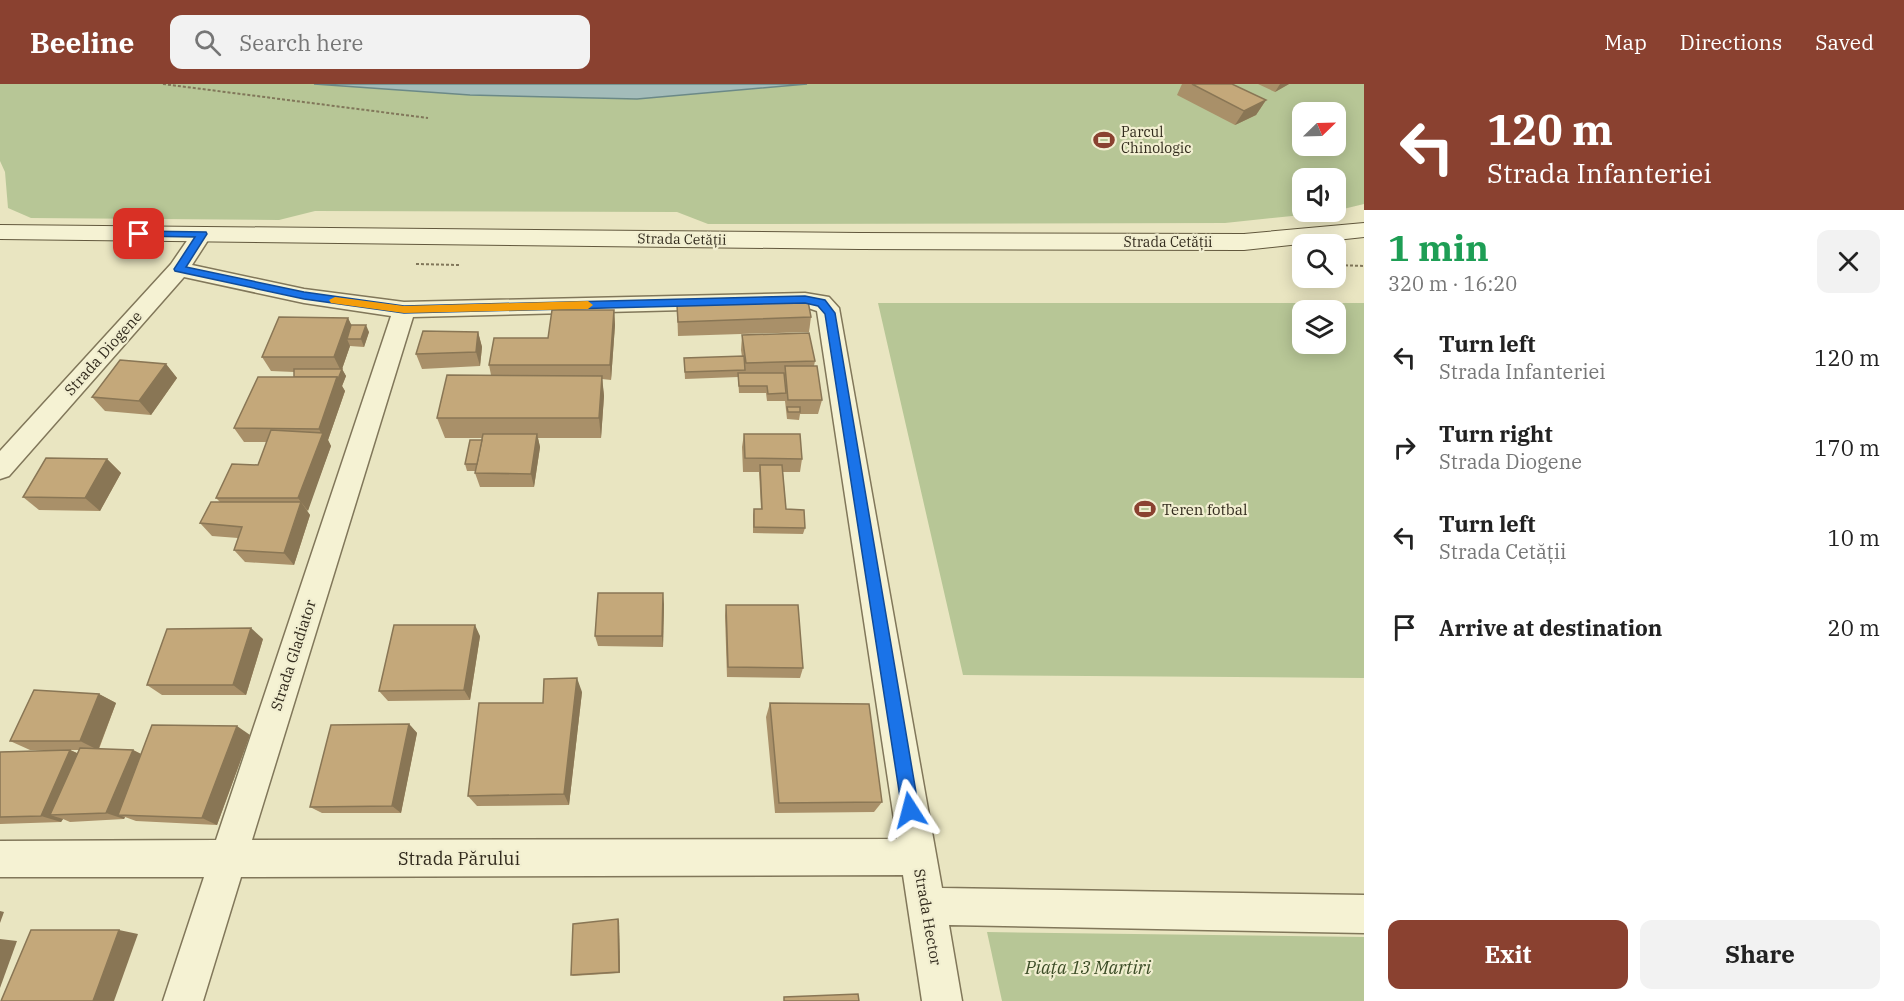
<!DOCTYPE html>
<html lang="en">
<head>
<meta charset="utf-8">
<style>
  :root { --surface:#fff; --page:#f2f2f2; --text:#222; --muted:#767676; --accent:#8a4130 }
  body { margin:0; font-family:"IBM Plex Serif",serif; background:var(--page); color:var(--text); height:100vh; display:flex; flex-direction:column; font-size:22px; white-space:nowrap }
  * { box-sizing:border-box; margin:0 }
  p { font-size:20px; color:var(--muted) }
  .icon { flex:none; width:33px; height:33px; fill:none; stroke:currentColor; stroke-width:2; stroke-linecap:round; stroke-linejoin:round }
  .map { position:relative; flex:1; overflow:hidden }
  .sheet { display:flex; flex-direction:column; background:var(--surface); width:540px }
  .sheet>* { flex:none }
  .hud { background:#8a4130; color:#fff; overflow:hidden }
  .needle { width:39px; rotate:67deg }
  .buttons { position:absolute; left:1292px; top:18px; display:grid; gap:12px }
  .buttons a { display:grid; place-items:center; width:54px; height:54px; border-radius:12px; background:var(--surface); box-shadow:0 3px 15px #0003; font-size:30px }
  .pin { position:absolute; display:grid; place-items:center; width:51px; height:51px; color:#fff; margin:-26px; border-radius:12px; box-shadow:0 3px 9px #0006 }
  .me { position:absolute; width:66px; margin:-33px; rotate:351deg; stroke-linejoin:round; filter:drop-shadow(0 0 4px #0008) }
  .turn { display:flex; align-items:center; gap:21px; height:126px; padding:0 24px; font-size:27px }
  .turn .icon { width:78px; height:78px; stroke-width:2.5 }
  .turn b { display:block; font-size:42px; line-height:51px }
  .round { display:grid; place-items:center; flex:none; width:63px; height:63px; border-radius:12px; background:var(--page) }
  .overview { display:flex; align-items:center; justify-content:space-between; height:102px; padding:0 24px }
  h1 { font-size:36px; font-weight:800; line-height:45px; color:#1e9e55 }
  .action { display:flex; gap:12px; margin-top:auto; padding:12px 24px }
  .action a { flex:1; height:69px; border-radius:12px; background:var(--accent); color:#fff; font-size:24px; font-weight:800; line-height:69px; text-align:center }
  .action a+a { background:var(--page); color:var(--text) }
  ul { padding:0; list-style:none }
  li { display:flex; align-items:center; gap:18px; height:90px; padding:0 24px }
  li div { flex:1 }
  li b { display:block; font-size:22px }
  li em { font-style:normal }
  header { display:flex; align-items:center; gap:36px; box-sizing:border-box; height:84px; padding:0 30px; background:var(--accent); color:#fff }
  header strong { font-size:28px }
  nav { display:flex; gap:33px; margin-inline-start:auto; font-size:21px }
  .search { width:420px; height:54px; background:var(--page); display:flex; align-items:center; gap:15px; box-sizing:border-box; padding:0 21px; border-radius:12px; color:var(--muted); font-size:22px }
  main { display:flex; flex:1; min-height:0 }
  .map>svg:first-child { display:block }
  .green { fill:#b7c696; fill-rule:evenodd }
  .water { fill:#a3bcba; stroke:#6b8987; stroke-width:1.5 }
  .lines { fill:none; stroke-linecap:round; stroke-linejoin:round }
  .street-casing { stroke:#81775a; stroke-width:3 }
  .secondary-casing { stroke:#62583d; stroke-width:2 }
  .path { stroke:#81775a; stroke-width:2; stroke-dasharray:3 2; stroke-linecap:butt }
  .street { fill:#f5f2d3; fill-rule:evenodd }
  .secondary { fill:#f5f2d3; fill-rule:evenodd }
  .wall { fill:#a99069 }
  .shaded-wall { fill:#897655 }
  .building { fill:#c4a87a; stroke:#897655; stroke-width:1.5 }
  .route { fill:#1a73e8; stroke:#114b97; stroke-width:1.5 }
  .slow { fill:#f59e0b }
  .labels { text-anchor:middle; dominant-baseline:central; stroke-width:4.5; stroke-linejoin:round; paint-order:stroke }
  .far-poi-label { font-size:14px; fill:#322b1d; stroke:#f1eed0; text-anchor:start }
  .far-street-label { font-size:14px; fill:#322b1d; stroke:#f1eed0 }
  .street-label { font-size:15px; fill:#322b1d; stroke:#f1eed0 }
  .poi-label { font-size:15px; fill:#322b1d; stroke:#f1eed0; text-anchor:start }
  .near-street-label { font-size:18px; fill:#322b1d; stroke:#f1eed0 }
  .near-park-label { font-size:18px; font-style:italic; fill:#3b4c26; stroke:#f1eed0 }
</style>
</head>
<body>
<header>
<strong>Beeline</strong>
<div class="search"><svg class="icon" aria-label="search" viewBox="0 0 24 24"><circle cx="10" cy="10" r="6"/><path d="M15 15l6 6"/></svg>Search here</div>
<nav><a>Map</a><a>Directions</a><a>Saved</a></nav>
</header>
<main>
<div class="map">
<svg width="1364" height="917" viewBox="0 0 1364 917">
  <rect width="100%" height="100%" fill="#e9e5c1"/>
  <g class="green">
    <path d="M 0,0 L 314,0 L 470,11 L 637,15 L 807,0 L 1364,0 L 1364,120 L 1335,127 L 1335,94 L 1302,94 L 1302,128 L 1331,128 L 1225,139 L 708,140 L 677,128 L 315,127 L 279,136 L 31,134 L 8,124 L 5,88 L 0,77 ZM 1302,28 L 1335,28 L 1335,62 L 1302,62 Z"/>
    <path d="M 878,219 L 1364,219 L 1364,594 L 963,591 ZM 1335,226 L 1335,260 L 1302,260 L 1302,226 Z"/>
    <path d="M 987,848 L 1364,853 L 1364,917 L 1002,917 Z"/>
  </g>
  <path class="water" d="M 314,0 L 807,0 L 637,15 L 470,11 Z"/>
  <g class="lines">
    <defs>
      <path id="street" d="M 202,144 L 209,145 L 212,150 L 192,181 L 304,205 L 404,218 L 805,209 L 829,213 L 839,224 L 942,804 L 1364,811 L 1364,849 L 949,841 L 962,917 L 922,917 L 903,791 L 241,793 L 203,917 L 163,917 L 204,793 L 0,793 L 0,757 L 216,756 L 391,232 L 304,219 L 184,193 L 9,392 L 0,395 L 0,367 L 171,180 L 195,145 ZM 805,223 L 817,227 L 897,755 L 252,756 L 413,233 Z"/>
      <path id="secondary" d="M 1364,139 L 1364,153 L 1244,166 L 859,165 L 0,155 L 0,141 L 859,149 L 1244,150 Z"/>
    </defs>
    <use href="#street" class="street-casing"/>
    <use href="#secondary" class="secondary-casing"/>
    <g class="path">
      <path d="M 163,0 L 428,34"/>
      <path d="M 416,180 L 459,181"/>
      <path d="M 1335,181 L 1364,182"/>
    </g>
    <use href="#street" class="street"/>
    <use href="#secondary" class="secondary"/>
  </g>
  <g class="wall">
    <path d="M 1182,0 L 1232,0 L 1266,16 L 1256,31 L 1235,41 L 1177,11 Z"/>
    <path d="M 1258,0 L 1289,0 L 1275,8 Z"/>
    <path d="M 677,221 L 811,233 L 809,248 L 678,252 Z"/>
    <path d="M 614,226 L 615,241 L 611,296 L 602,295 L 604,312 L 601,354 L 538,354 L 540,363 L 534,403 L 480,403 L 475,389 L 476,387 L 467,387 L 465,380 L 482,356 L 482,354 L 445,354 L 437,334 L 491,291 L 489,281 L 548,254 Z"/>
    <path d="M 348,234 L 351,241 L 369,248 L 364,263 L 350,262 L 342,285 L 346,292 L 342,302 L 345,307 L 328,356 L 331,362 L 307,427 L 310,431 L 294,481 L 245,478 L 234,466 L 238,454 L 212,452 L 200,439 L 220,418 L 216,414 L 258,381 L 267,358 L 244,358 L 234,344 L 294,293 L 294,288 L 271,287 L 262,273 Z"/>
    <path d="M 478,248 L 482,263 L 480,282 L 422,285 L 416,270 Z"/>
    <path d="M 742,251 L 815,277 L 814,282 L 822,316 L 818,330 L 800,330 L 799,336 L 787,335 L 785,317 L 767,317 L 766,309 L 739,309 L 738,293 L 685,295 L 684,274 L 742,273 L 741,266 Z"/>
    <path d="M 166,280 L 177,294 L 151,331 L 105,327 L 92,313 Z"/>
    <path d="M 744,350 L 802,375 L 800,388 L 783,388 L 786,425 L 805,444 L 803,450 L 753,449 L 753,431 L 754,425 L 761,425 L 759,388 L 743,388 L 742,363 Z"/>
    <path d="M 107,375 L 121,389 L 100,427 L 39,426 L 23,413 Z"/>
    <path d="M 664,520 L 663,563 L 598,562 L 595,552 Z"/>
    <path d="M 726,521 L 803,584 L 800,594 L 727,593 L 725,532 Z"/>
    <path d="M 480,552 L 470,616 L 388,617 L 379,607 Z"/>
    <path d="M 263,555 L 246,611 L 162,611 L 147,601 Z"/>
    <path d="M 582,608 L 569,721 L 477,722 L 468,712 L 543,619 Z"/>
    <path d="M 99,610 L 116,619 L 99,665 L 133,666 L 141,670 L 250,651 L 217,741 L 136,737 L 125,733 L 124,735 L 70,738 L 63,735 L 61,738 L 0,740 L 0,668 L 70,666 L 77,669 L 79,666 L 30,666 L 10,657 Z"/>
    <path d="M 770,619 L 882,718 L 874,728 L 775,729 L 766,633 Z"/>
    <path d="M 409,640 L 417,649 L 401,729 L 322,729 L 310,723 Z"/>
    <path d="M 618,835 L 619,837 L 620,889 L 573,892 L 571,891 Z"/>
  </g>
  <g class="shaded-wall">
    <path d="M 1280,0 L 1289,0 L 1275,8 Z"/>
    <path d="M 1266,16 L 1256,31 L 1235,41 L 1244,27 Z"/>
    <path d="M 614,226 L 615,241 L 611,296 L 610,281 Z"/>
    <path d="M 348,234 L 355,248 L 347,255 L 350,262 L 342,285 L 346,292 L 342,302 L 345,307 L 328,356 L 331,362 L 308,427 L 298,414 L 322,351 L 319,345 L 337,293 L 341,287 L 334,273 Z"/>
    <path d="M 366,241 L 369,248 L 364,263 L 361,255 Z"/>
    <path d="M 478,248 L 482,263 L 480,282 L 476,268 Z"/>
    <path d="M 166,280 L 177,294 L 151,331 L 139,317 Z"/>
    <path d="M 602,292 L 604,312 L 601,354 L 599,334 Z"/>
    <path d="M 537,350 L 540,363 L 534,403 L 531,390 Z"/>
    <path d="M 107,375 L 121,389 L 100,427 L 85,414 Z"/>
    <path d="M 301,418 L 310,431 L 294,481 L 284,469 Z"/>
    <path d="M 663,509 L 664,520 L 663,563 L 662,552 Z"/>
    <path d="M 475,541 L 480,552 L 470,616 L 464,606 Z"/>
    <path d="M 251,544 L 263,555 L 246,611 L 233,601 Z"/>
    <path d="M 577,594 L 582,608 L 569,721 L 564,710 Z"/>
    <path d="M 99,610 L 116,619 L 98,666 L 80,657 Z"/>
    <path d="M 409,640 L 417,649 L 401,729 L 392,722 Z"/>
    <path d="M 237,642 L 250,651 L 217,741 L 202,734 Z"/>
    <path d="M 70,666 L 88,674 L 50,731 L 63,735 L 61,738 L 41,732 Z"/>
    <path d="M 133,666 L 149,674 L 118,731 L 125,733 L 124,735 L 106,729 Z"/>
    <path d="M 0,827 L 4,828 L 0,839 Z"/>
    <path d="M 618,835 L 619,837 L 620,889 L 619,888 Z"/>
    <path d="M 119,846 L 138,850 L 114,917 L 93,917 Z"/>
    <path d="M 0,855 L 17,857 L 0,904 Z"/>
  </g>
  <g class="building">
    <path d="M 1192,0 L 1232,0 L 1266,16 L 1244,27 Z"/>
    <path d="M 808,217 L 811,233 L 678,238 L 677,221 Z"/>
    <path d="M 552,226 L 614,226 L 610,281 L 489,281 L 494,254 L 548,254 Z"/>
    <path d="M 279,233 L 348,234 L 334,273 L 262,273 Z"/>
    <path d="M 351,241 L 366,241 L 361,255 L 347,255 Z"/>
    <path d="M 423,247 L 478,248 L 476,268 L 416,270 Z"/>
    <path d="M 809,249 L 815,277 L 746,279 L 742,251 Z"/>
    <path d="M 744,272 L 745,286 L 685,288 L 684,274 Z"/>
    <path d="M 120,276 L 166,280 L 139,317 L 92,313 Z"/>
    <path d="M 785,282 L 817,282 L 822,316 L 788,316 Z"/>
    <path d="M 294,285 L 342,285 L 338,295 L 337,293 L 294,293 Z"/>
    <path d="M 738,289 L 784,289 L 786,309 L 768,310 L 767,302 L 739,302 Z"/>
    <path d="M 447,291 L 602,292 L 599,334 L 437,334 Z"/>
    <path d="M 258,293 L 337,293 L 319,345 L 234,344 Z"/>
    <path d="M 787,323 L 800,323 L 800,328 L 788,328 Z"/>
    <path d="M 271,346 L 323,349 L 298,414 L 216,414 L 232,380 L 258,381 Z"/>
    <path d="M 483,350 L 537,350 L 531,390 L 475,389 Z"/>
    <path d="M 744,350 L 800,350 L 802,375 L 745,374 Z"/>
    <path d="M 470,356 L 482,356 L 477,380 L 465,380 Z"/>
    <path d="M 46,374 L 107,375 L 85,414 L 23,413 Z"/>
    <path d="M 760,381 L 782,381 L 786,425 L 804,426 L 805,444 L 754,443 L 754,425 L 762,425 Z"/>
    <path d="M 211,418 L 301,418 L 284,469 L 234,466 L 242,443 L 200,439 Z"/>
    <path d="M 598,509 L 663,509 L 662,552 L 595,552 Z"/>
    <path d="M 726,521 L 798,521 L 803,584 L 728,583 Z"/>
    <path d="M 394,541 L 475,541 L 464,606 L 379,607 Z"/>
    <path d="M 251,544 L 233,601 L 147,601 L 167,545 Z"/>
    <path d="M 577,594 L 564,710 L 468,712 L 479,619 L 543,619 L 544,595 Z"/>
    <path d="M 34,606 L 99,610 L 80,657 L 10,657 Z"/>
    <path d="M 770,619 L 869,620 L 882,718 L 779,719 Z"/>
    <path d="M 409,640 L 392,722 L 310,723 L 331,641 Z"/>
    <path d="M 152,641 L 237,642 L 202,734 L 118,731 Z"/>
    <path d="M 80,664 L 133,666 L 106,729 L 50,731 Z"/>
    <path d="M 70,666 L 41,732 L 0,733 L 0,668 Z"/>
    <path d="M 618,835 L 619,888 L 571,891 L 573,840 Z"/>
    <path d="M 31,846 L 119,846 L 93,917 L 1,917 Z"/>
    <path d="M 858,910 L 859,917 L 784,917 L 784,913 Z"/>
  </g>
  <path class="route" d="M 139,147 L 206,148 L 207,150 L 186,183 L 304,208 L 404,222 L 805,212 L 825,216 L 835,229 L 919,726 L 916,732 L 910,734 L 904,732 L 902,726 L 825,230 L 818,222 L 805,219 L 404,229 L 304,215 L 175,187 L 174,185 L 195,153 L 136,152 L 134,150 Z"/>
  <path class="slow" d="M 335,213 L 404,222 L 588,217 L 593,221 L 588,225 L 404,229 L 331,219 L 329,216 Z"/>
  <defs>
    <symbol id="stadium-bare" viewBox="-9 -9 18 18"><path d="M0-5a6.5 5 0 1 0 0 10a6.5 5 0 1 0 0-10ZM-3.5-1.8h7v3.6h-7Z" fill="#8a4130" stroke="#f1eed0" stroke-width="2.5" paint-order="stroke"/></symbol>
  </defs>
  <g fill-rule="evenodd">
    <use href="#stadium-bare" x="1089" y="41" width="30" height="30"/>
    <use href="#stadium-bare" x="1130" y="410" width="30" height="30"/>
  </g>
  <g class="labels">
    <g class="far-poi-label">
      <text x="1121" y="48">Parcul<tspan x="1121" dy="16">Chinologic</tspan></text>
    </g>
    <g class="far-street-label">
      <text transform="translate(682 155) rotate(1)">Strada Cetății</text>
      <text x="1168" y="158">Strada Cetății</text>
    </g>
    <g class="street-label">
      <text transform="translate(103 269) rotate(-48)">Strada Diogene</text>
      <text transform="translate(293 571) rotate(-72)">Strada Gladiator</text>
      <text transform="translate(928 833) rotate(80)">Strada Hector</text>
    </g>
    <g class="poi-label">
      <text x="1162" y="425">Teren fotbal</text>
    </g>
    <g class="near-street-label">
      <text x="459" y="774">Strada Părului</text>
    </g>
    <g class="near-park-label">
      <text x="1088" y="883">Piața 13 Martiri</text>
    </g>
  </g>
</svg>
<div class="buttons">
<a><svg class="needle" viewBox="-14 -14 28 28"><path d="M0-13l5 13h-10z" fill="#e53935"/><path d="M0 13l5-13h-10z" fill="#767676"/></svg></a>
<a><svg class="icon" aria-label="sound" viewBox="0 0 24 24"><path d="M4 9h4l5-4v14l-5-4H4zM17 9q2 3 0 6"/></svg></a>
<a><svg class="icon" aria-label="search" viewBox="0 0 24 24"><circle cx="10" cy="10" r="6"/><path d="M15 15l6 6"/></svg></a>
<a><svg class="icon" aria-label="layers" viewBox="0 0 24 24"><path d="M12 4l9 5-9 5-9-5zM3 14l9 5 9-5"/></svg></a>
</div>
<div class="pin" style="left:139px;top:150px;background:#d93025"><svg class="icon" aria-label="arrive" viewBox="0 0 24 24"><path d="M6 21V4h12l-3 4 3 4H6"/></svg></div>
<svg class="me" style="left:910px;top:726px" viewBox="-20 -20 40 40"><path d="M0-17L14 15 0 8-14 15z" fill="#1a73e8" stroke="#fff" stroke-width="4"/></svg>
</div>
<section class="sheet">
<div class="hud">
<div class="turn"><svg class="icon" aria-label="left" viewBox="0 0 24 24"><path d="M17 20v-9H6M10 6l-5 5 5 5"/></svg><div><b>120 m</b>Strada Infanteriei</div></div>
</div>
<div class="overview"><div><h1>1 min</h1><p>320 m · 16:20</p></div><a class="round"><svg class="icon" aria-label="close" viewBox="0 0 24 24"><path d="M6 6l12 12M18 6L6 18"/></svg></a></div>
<ul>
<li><svg class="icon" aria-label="left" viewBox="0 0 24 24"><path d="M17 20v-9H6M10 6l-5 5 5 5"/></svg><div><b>Turn left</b><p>Strada Infanteriei</p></div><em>120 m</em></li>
<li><svg class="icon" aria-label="right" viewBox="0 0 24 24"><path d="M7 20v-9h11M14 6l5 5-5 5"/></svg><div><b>Turn right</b><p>Strada Diogene</p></div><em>170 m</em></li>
<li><svg class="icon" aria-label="left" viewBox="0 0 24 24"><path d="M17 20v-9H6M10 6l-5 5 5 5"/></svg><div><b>Turn left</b><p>Strada Cetății</p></div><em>10 m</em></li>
<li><svg class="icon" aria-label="arrive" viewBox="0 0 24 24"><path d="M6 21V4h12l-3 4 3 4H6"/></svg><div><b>Arrive at destination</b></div><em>20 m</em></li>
</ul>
<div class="action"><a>Exit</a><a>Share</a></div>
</section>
</main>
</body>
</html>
